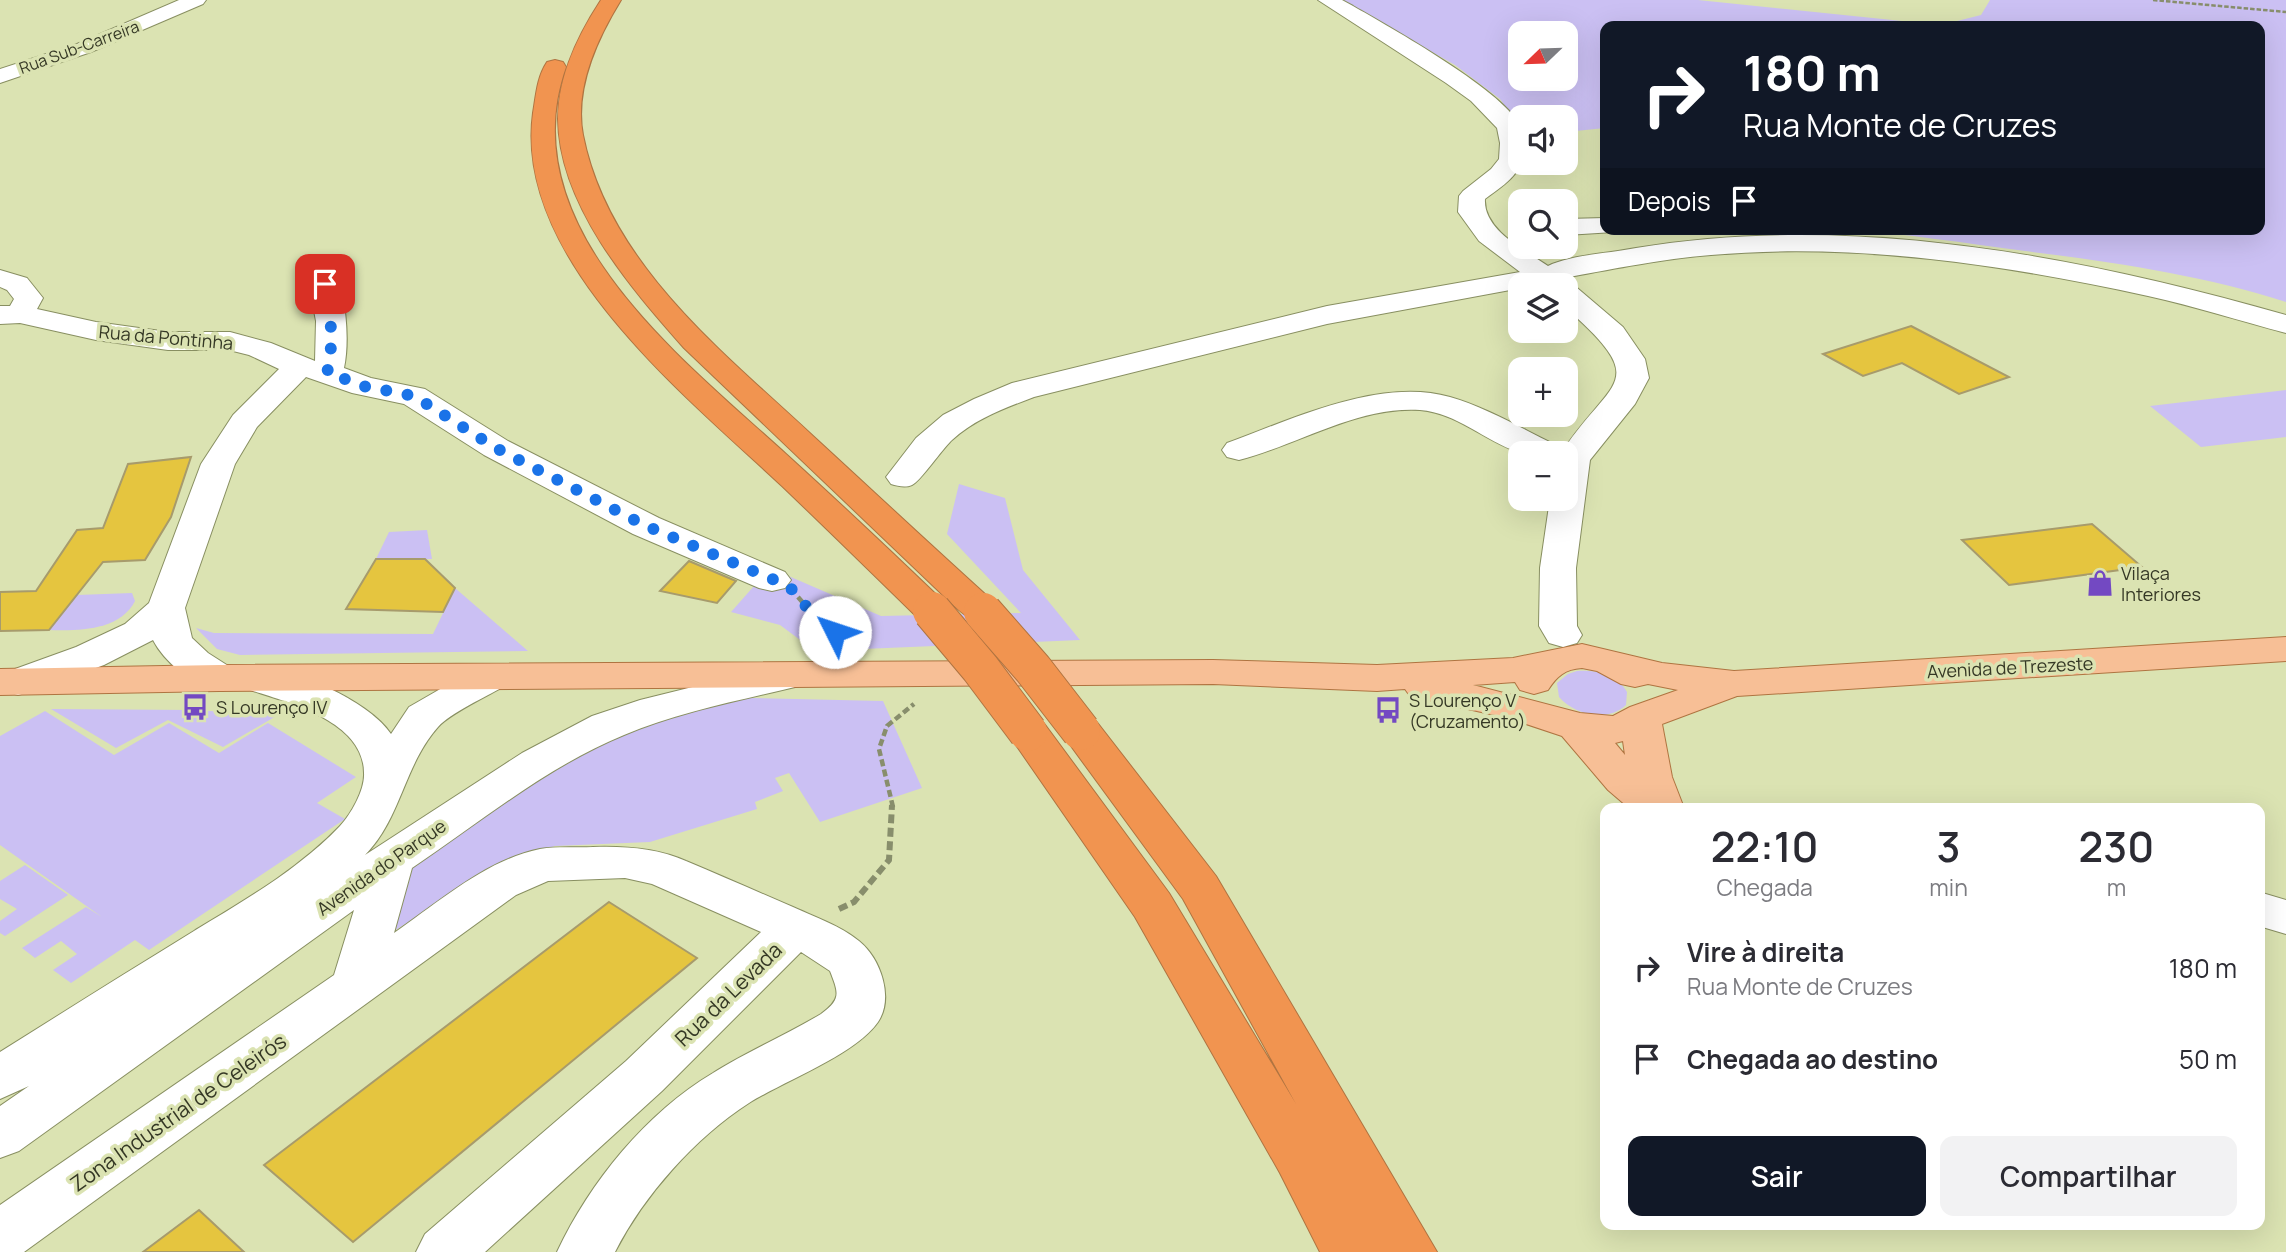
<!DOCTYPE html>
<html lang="pt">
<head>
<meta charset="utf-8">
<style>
  :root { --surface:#fff; --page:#f2f2f3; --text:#2b2b33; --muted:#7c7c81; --accent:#111827 }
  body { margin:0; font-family:Manrope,sans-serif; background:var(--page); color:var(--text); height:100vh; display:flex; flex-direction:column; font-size:26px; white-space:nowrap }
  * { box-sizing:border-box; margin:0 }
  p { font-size:23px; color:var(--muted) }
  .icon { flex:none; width:38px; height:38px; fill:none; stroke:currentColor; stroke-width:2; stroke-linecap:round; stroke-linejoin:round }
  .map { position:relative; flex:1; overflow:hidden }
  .panel { position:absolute; left:1600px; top:803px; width:665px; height:427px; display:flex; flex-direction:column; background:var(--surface); border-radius:14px; box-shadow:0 7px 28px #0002 }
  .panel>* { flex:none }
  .hud { position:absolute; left:1600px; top:21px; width:665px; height:214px; border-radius:14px; box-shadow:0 7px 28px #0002; background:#111827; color:#fff; overflow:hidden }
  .needle { width:46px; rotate:247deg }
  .controls { position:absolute; left:1508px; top:21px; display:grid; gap:14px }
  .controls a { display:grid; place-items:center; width:70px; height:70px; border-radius:14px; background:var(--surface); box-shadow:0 7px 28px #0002; font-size:35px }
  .pin { position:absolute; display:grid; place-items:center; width:60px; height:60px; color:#fff; margin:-30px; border-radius:14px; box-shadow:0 4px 10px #0006 }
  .me { position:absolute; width:77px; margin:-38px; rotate:311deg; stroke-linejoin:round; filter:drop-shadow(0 0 5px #0008) }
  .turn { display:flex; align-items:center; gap:24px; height:147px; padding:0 28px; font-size:32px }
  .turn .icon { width:91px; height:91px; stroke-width:2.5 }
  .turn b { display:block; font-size:49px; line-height:60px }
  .then { display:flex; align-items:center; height:66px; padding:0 28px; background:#0003; gap:14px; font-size:26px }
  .eta { display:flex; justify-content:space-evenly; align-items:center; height:119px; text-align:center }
  .eta b { font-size:42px; font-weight:600; line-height:49px }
  .action { display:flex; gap:14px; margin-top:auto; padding:14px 28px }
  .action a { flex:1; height:80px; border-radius:14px; background:var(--accent); color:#fff; font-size:28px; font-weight:600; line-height:80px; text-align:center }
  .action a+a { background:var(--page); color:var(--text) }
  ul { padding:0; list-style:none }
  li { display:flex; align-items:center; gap:21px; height:91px; padding:0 28px }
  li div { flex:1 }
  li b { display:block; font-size:26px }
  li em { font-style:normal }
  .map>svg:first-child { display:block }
  .green { fill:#cbc0f3; fill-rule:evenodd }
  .building { fill:#e5c53f; stroke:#a79b6c; stroke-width:2 }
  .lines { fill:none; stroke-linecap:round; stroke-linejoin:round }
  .minor-casing { stroke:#888f61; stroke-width:2 }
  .major-casing { stroke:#af7441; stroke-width:2 }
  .highway-casing { stroke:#af7441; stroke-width:2 }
  .path-far2 { stroke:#888e6c; stroke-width:2.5; stroke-dasharray:4.5 2; stroke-linecap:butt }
  .path-far1 { stroke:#888e6c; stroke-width:4.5; stroke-dasharray:7 3.5; stroke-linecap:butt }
  .path { stroke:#888e6c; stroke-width:6; stroke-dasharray:9 4.5; stroke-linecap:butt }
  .minor { fill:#fff; fill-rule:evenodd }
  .major { fill:#f7bf96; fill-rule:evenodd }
  .highway { fill:#f19450; fill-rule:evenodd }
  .highway-bridge-casing { stroke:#af7441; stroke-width:40; stroke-linecap:butt }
  .highway-bridge { stroke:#f19450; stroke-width:38 }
  .route { stroke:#1a73e8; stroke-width:12; stroke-dasharray:0 21.6 }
  .labels { text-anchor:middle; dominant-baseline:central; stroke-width:7; stroke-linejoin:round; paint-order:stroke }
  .far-street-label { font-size:16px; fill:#353825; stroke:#dbe3b2 }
  .street-label { font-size:18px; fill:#353825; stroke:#dbe3b2 }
  .poi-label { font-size:18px; fill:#353825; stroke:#dbe3b2; text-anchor:start }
  .near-street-label { font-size:21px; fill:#353825; stroke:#dbe3b2 }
</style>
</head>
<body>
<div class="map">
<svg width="2286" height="1252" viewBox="0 0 2286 1252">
  <rect width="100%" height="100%" fill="#dbe3b2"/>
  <g class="green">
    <path d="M 1340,0 L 1698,0 L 1941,25 L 1981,15 L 1990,0 L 2286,0 L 2286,302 C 2202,275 2113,262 2025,251 C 1965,243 1906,234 1845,229 L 2259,229 L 2259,26 L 1605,26 L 1605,128 L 1566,132 L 1566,117 L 1521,117 L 1521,129 L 1500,99 L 1455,65 ZM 1521,33 L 1566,33 L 1566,79 L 1521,79 Z"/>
    <path d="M 2286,390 L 2286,437 L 2201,447 L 2150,406 Z"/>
    <path d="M 959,484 L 1005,498 L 1023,570 L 1080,640 L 815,651 L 780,625 L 731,612 L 770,568 L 881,616 L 1021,613 L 947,534 Z"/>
    <path d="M 427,530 L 432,559 L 376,559 L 389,532 Z"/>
    <path d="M 455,588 L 528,651 L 240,655 L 217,649 L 196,628 L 214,633 L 433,634 Z"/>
    <path d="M 132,593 L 135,601 C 120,631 77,631 49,630 L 77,595 Z"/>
    <path d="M 1577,671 C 1596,670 1616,674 1627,692 L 1626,705 C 1607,723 1575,715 1559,697 L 1557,683 L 1568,674 Z"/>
    <path d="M 750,698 L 883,701 L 922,788 L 820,822 L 789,773 L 775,778 L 783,791 L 755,802 L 757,809 L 650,842 L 555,846 L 501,865 L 394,931 L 409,866 L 587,745 L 698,706 Z"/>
    <path d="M 51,709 L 193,710 L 278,715 L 223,747 L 168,720 L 116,748 Z"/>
    <path d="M 45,711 L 114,755 L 169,723 L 219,753 L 268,723 L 356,777 L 317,803 L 345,819 L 149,950 L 135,940 L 71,983 L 53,970 L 77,954 L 61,941 L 35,958 L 22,948 L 86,907 L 102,917 L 0,845 L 0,736 Z"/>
    <path d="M 25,865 L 68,895 L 5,936 L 0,933 L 0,921 L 17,909 L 0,899 L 0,881 Z"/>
  </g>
  <g class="building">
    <path d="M 1911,326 L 2009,377 L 1959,394 L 1902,363 L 1863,376 L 1823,354 Z"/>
    <path d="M 191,457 L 171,517 L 145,560 L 103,562 L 49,630 L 0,631 L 0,592 L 36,591 L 77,530 L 103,528 L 128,464 Z"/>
    <path d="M 2092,524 L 2142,567 L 2009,585 L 1962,540 Z"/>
    <path d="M 376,559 L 425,559 L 455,588 L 443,612 L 346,609 Z"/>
    <path d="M 689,561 L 736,581 L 717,603 L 660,591 Z"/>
    <path d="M 609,902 L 697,958 L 353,1242 L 264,1165 Z"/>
    <path d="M 199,1210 L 244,1252 L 143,1252 Z"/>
  </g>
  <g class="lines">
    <defs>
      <g id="minor">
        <path d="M 179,0 L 206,0 L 203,4 L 91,52 L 0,83 L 0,69 L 77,44 Z"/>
        <path d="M 1318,0 L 1342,0 L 1353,6 C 1386,25 1512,95 1521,129 C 1523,137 1522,160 1520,166 C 1513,180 1497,190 1485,199 C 1483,230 1525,250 1548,266 C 1570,255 1611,253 1636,248 C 1850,212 2080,256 2286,315 L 2286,333 C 2240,321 2194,306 2148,296 C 2006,265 1856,242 1711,255 C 1661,259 1613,269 1564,278 L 1568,285 L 1576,287 L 1623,327 L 1645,359 L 1649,378 L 1635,404 L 1590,460 L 1576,568 L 1577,626 L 1582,635 L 1577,643 L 1563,647 L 1549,643 L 1539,626 L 1540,568 L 1550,499 L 1566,499 L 1566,453 C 1552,453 1531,457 1518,452 C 1485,441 1457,413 1420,410 C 1357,406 1298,445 1239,460 L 1227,457 L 1222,450 L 1227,443 C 1293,419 1380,377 1450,397 C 1488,408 1522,429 1558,446 L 1562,452 C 1611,377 1653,385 1566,308 L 1566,285 L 1521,285 L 1521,288 L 1327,324 L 1034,397 C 1005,408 975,419 952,440 C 942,449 920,482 912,485 C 905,488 898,486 891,484 L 886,477 L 916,438 L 943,415 L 974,399 L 1012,383 L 1327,306 L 1520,272 L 1479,241 L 1458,212 L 1459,196 L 1463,191 L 1491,169 L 1499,159 L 1500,143 L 1497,128 L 1471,101 L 1446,83 Z"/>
        <path d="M 1605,218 L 1605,229 L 1616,229 L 1614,232 L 1566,235 L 1566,219 Z"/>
        <path d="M 320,261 L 330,263 C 346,286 350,340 344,368 L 371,378 L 425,389 L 508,441 L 659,518 L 785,572 L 791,580 L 785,588 L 772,591 L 759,588 L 633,534 L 484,455 L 404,404 L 352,393 L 306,377 L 257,427 L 235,464 L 185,608 L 192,638 L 208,653 L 233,669 L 239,678 L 233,687 C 228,688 222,691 217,690 C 194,688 163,660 153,640 L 104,665 L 32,691 L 18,695 L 4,691 L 0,679 L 4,673 L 76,647 L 125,624 L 149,603 L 201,464 L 233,415 L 279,369 L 249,355 L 229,350 L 168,350 L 96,340 L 20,323 L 0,324 L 0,306 L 10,306 L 14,299 L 7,290 L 0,287 L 0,270 L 27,278 L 43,298 L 37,309 L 96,322 L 168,332 L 230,332 L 271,343 L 315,361 L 316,321 L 306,269 L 310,263 Z"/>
        <path d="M 789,663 L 803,667 L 809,676 L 803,685 C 743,700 681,711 624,735 C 548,766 480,822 412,868 L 394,933 C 439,902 486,860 540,849 C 557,846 576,848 593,847 C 625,846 657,848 686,861 C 722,876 758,892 793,907 C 815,917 841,926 859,941 C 881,959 894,998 878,1022 C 855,1055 784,1081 749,1103 C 695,1138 644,1195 615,1252 L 557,1252 C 590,1182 646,1113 713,1073 C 748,1051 786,1035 821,1014 C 841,999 839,994 830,971 L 801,952 L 662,1091 L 485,1252 L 416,1252 L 425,1234 L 626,1061 L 761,932 L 652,884 L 625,878 L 548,881 L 516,895 L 24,1252 L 0,1252 L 0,1205 L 334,975 L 354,910 L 19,1151 L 0,1158 L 0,1106 L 29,1086 L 0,1099 L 0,1052 C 65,1011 129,971 194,931 C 245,900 299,869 340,826 C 351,814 365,790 364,773 C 364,720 286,702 247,689 L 241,680 L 247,671 C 284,661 370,701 391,734 L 409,707 L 475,669 L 489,665 L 503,669 L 509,678 L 503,687 C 487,696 449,714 438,727 C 404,765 401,819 365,855 L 522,753 L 592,716 L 640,700 Z"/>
        <path d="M 2259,892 L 2286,900 L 2286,934 L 2259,926 Z"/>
      </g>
      <path id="major" d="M 2286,637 L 2286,661 L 1737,696 L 1662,724 L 1672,777 L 1684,808 L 1629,808 L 1608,790 L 1562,736 L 1508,718 L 1410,696 L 1405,689 L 1377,691 L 1213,684 L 219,691 L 0,695 L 0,669 L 219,665 L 1213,660 L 1377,665 L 1513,658 L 1582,644 L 1662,663 L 1734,671 ZM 1582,668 L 1597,671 L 1621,684 L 1635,687 L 1648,684 L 1678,690 L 1630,707 L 1613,716 L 1580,713 L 1473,685 L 1515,682 L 1520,690 L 1534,694 L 1548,690 C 1557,676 1565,669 1582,668 ZM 1623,741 L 1625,755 L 1615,743 Z"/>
      <g id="highway">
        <path d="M 601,0 L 621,0 C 597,39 574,88 583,135 C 608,263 723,352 813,436 C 874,492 935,549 996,604 L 1002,612 L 996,620 C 973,626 963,614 947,599 L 684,348 C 630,287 559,205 558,119 C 558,76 578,35 601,0 Z"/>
        <path d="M 555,60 L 563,62 L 566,67 C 509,227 683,360 786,454 C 840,503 893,553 945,603 L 951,611 L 945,619 L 932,622 L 919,619 C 873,574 828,530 782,486 C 687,397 513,259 533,113 C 536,95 537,77 547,62 Z"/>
        <path d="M 1081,717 L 1096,721 L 1216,876 L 1437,1252 L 1320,1252 L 1280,1173 L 1135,917 L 1007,732 L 1013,722 L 1028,718 L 1043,722 L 1169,893 L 1296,1104 L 1183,899 L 1060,731 L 1066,721 Z"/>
      </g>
    </defs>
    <use href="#minor" class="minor-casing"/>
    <use href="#major" class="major-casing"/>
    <use href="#highway" class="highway-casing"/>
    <path class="path-far2" d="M 2153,0 L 2286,12"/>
    <g class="path-far1">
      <path d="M 798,597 L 821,624 L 850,641 L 853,646"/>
      <path d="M 893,807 L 879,749 L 887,726 L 914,704"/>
    </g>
    <path class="path" d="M 839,909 L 854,902 L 889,860 L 892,805"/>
    <use href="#minor" class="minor"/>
    <use href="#major" class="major"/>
    <use href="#highway" class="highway"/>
    <defs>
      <g id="highway-bridge">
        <path d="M 932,611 L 980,668 L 1028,732"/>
        <path d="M 983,612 L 1033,669 L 1081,731"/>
      </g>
    </defs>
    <use href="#highway-bridge" class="highway-bridge-casing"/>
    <use href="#highway-bridge" class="highway-bridge"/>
  </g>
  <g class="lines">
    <path class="route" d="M 325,284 C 331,304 334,353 327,372 L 363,386 L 414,396 L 496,448 L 646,526 L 789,586 L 821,624 L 835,632"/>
  </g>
  <defs>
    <symbol id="shop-bare" viewBox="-9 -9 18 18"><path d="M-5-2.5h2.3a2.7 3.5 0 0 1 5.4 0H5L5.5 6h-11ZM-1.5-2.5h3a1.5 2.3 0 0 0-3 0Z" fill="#7349c2" stroke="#dbe3b2" stroke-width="2.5" paint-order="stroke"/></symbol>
    <symbol id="bus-bare" viewBox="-9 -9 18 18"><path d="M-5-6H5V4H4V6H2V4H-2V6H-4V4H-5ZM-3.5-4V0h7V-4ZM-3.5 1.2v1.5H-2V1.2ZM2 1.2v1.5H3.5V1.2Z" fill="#7349c2" stroke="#dbe3b2" stroke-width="2.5" paint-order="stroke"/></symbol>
  </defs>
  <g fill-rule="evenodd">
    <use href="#shop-bare" x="2081" y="564" width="38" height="38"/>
    <use href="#bus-bare" x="176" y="688" width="38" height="38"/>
    <use href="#bus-bare" x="1369" y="691" width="38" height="38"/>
  </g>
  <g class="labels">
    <g class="far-street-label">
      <text transform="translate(79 47) rotate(-20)">Rua Sub-Carreira</text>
    </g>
    <g class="street-label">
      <text transform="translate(166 337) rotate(5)">Rua da Pontinha</text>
      <text transform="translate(2010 667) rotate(-3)">Avenida de Trezeste</text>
      <text transform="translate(381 867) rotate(-35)">Avenida do Parque</text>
    </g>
    <g class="poi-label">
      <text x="2121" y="573">Vilaça<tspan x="2121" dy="21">Interiores</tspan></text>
      <text x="1409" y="700">S Lourenço V<tspan x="1409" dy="21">(Cruzamento)</tspan></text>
      <text x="216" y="707">S Lourenço IV</text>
    </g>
    <g class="near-street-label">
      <text transform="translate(728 994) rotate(-44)">Rua da Levada</text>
      <text transform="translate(178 1112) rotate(-35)">Zona Industrial de Celeirós</text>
    </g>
  </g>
</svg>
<div class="controls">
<a><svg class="needle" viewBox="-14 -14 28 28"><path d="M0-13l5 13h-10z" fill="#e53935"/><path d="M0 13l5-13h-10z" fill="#7c7c81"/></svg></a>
<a><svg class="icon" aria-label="sound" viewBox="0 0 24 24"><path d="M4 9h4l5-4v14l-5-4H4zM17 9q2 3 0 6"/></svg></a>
<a><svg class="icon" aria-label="search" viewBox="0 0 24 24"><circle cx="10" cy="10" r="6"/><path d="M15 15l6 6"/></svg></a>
<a><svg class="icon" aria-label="layers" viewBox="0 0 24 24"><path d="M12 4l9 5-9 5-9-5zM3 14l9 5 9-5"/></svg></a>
<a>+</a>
<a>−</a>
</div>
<div class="pin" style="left:325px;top:284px;background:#d93025"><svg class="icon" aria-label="arrive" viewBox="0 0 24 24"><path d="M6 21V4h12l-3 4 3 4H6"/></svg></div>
<svg class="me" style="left:835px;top:632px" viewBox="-20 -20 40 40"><circle r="19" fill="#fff"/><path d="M0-13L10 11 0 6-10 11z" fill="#1a73e8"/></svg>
<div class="hud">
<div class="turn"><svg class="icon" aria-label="right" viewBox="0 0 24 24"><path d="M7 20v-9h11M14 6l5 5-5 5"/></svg><div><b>180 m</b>Rua Monte de Cruzes</div></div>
<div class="then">Depois<svg class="icon" aria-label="arrive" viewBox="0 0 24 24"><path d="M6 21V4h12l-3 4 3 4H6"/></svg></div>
</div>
<section class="panel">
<div class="eta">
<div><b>22:10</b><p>Chegada</p></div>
<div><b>3</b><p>min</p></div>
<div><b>230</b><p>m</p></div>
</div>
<ul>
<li><svg class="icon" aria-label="right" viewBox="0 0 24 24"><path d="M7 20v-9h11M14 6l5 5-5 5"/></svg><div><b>Vire à direita</b><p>Rua Monte de Cruzes</p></div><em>180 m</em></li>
<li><svg class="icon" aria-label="arrive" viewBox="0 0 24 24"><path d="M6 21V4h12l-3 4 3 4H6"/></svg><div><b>Chegada ao destino</b></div><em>50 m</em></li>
</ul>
<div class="action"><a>Sair</a><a>Compartilhar</a></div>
</section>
</div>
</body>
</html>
